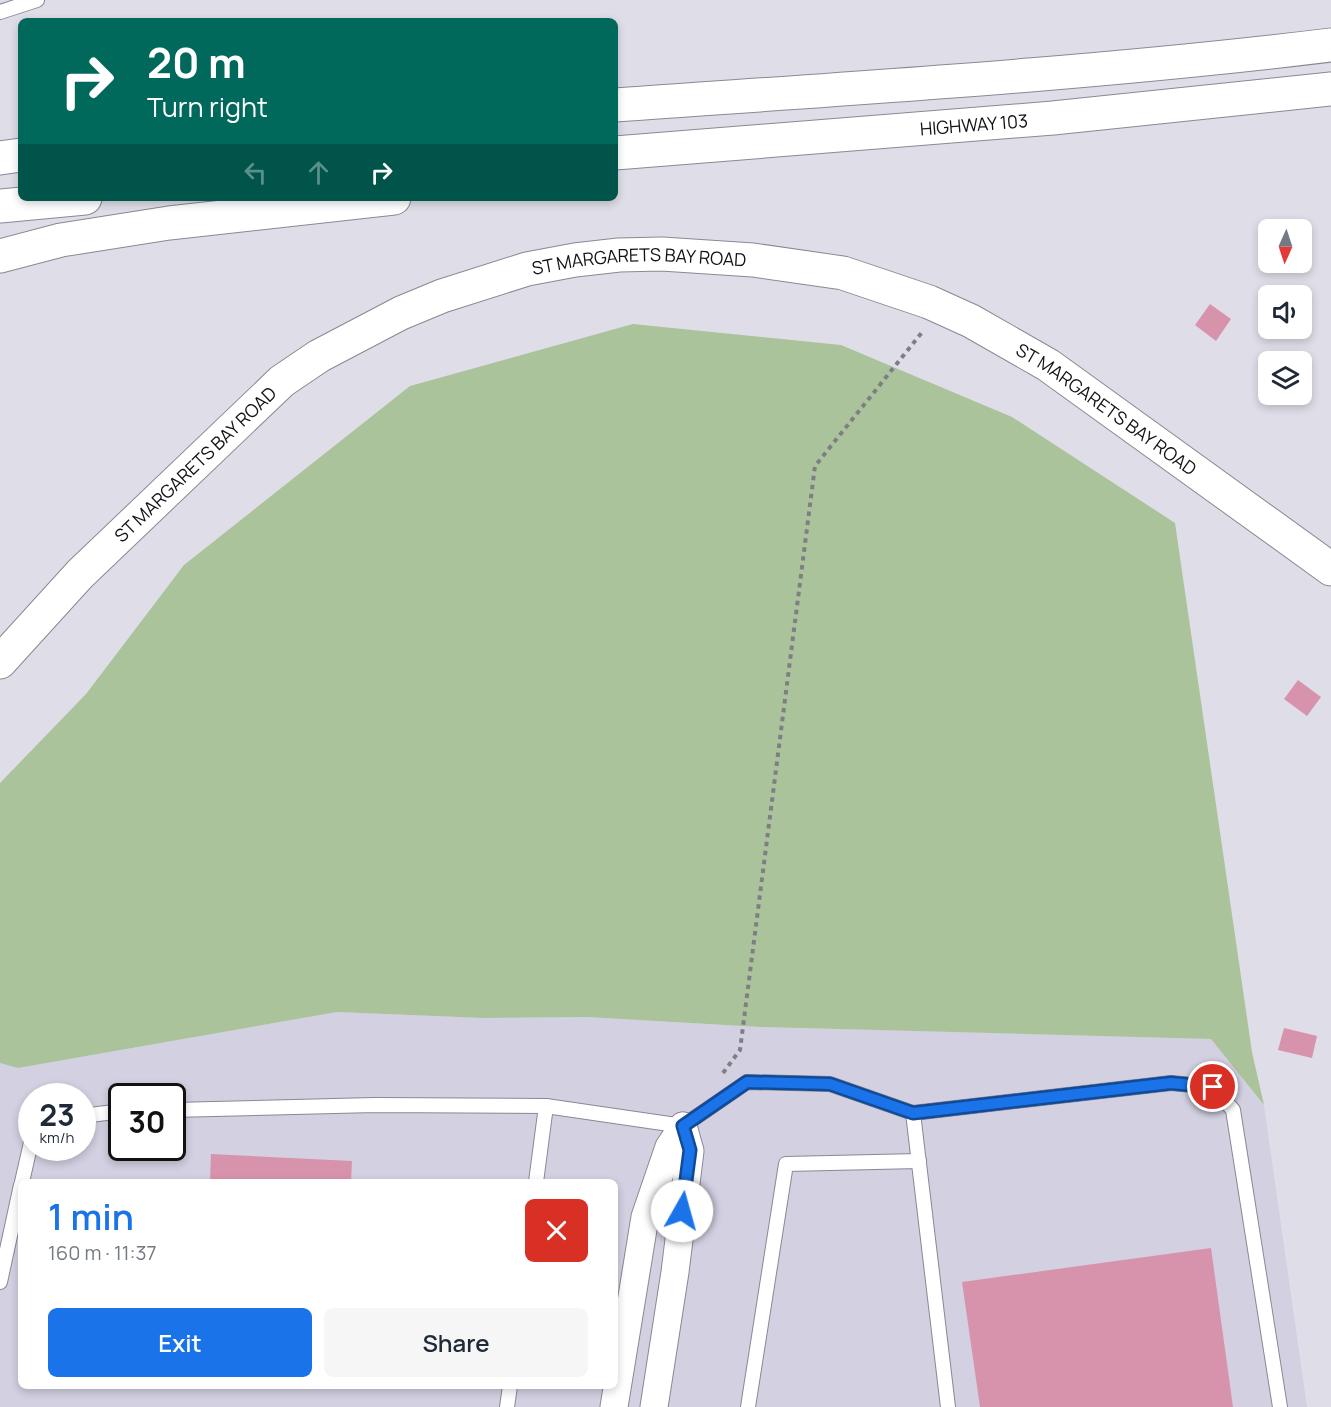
<!DOCTYPE html>
<html lang="en">
<head>
<meta charset="utf-8">
<style>
  :root { --surface:#fff; --page:#f6f6f7; --text:#1f2937; --muted:#747a83; --accent:#1a73e8 }
  body { margin:0; font-family:Manrope,sans-serif; background:var(--page); color:var(--text); height:100vh; display:flex; flex-direction:column; font-size:22px; white-space:nowrap }
  * { box-sizing:border-box; margin:0 }
  p { font-size:20px; color:var(--muted) }
  .icon { flex:none; width:33px; height:33px; fill:none; stroke:currentColor; stroke-width:2; stroke-linecap:round; stroke-linejoin:round }
  .map { position:relative; flex:1; overflow:hidden }
  .sheet { position:absolute; left:18px; top:1179px; width:600px; height:210px; display:flex; flex-direction:column; background:var(--surface); border-radius:9px; box-shadow:0 3px 9px #0003 }
  .sheet>* { flex:none }
  .guide { position:absolute; left:18px; top:18px; width:600px; height:183px; border-radius:9px; box-shadow:0 3px 9px #0003; background:#00695c; color:#fff; overflow:hidden }
  .needle { width:39px; rotate:183deg }
  .buttons { position:absolute; left:1258px; top:219px; display:grid; gap:12px }
  .buttons a { display:grid; place-items:center; width:54px; height:54px; border-radius:9px; background:var(--surface); box-shadow:0 3px 9px #0003; font-size:30px }
  .speed { position:absolute; left:18px; top:1083px; display:flex; gap:12px; font-size:30px; font-weight:700; text-align:center }
  .speed>* { display:grid; place-content:center; width:78px; height:78px; border-radius:50%; background:var(--surface); box-shadow:0 3px 9px #0003; line-height:1 }
  .speed small { font-size:15px; font-weight:400 }
  .speed .limit { border:3px solid #111; border-radius:9px; background:#fff; color:#111 }
  .pin { position:absolute; display:grid; place-items:center; width:51px; height:51px; color:#fff; margin:-26px; border:3px solid #fff; border-radius:50%; box-shadow:0 2px 6px #0007 }
  .me { position:absolute; width:66px; margin:-33px; rotate:7deg; stroke-linejoin:round; filter:drop-shadow(0 0 4px #0008) }
  .turn { display:flex; align-items:center; gap:21px; height:126px; padding:0 30px; font-size:27px }
  .turn .icon { width:78px; height:78px; stroke-width:2.5 }
  .turn b { display:block; font-size:42px; line-height:51px }
  .lanes { display:flex; align-items:center; height:57px; padding:0 30px; background:#0003; justify-content:center; gap:30px; direction:ltr }
  .lanes .off { opacity:.35 }
  .round { display:grid; place-items:center; flex:none; width:63px; height:63px; border-radius:9px; background:var(--page) }
  .headline { display:flex; align-items:center; justify-content:space-between; height:102px; padding:0 30px }
  h1 { font-size:36px; font-weight:600; line-height:45px; color:var(--accent) }
  .cta { display:flex; gap:12px; margin-top:auto; padding:12px 30px }
  .cta a { flex:1; height:69px; border-radius:9px; background:var(--accent); color:#fff; font-size:24px; font-weight:600; line-height:69px; text-align:center }
  .cta a+a { background:var(--page); color:var(--text) }
  .map>svg:first-child { display:block }
  .built { fill:#d2d0e1; fill-rule:evenodd }
  .green { fill:#abc39b }
  .building { fill:#d793ac }
  .lines { fill:none; stroke-linecap:round; stroke-linejoin:round }
  .service-casing { stroke:#8a8892; stroke-width:16 }
  .minor-casing { stroke:#8a8892; stroke-width:29 }
  .primary-casing { stroke:#8a8892; stroke-width:35 }
  .motorway-casing { stroke:#8a8892; stroke-width:35 }
  .path { stroke:#7f7e85; stroke-width:4; stroke-dasharray:4.5 4.5; stroke-linecap:butt }
  .service { stroke:#fff; stroke-width:14 }
  .minor { stroke:#fff; stroke-width:27 }
  .primary { stroke:#fff; stroke-width:33 }
  .motorway { stroke:#fff; stroke-width:33 }
  .route-casing { stroke:#114b97; stroke-width:15 }
  .route { stroke:#1a73e8; stroke-width:10 }
  .labels { text-anchor:middle; dominant-baseline:central; stroke-width:4.5; stroke-linejoin:round; paint-order:stroke }
  .street-label { font-size:18px; fill:#121215; stroke:#ecebf5 }
</style>
</head>
<body>
<div class="map">
<svg width="1331" height="1407" viewBox="0 0 1331 1407">
  <rect width="100%" height="100%" fill="#dfdee8"/>
  <path class="built" d="M 337,1012 L 483,1018 L 586,1017 L 760,1027 L 1211,1039 L 1264,1105 L 1307,1407 L 0,1407 L 0,1063 L 18,1068 ZM 32,1096 L 82,1096 L 82,1148 L 32,1148 ZM 122,1096 L 172,1096 L 172,1148 L 122,1148 ZM 21,1182 L 615,1182 L 615,1386 L 21,1386 Z"/>
  <path class="green" d="M 633,324 L 841,345 L 1012,417 L 1175,523 L 1252,1052 L 1264,1105 L 1211,1039 L 760,1027 L 586,1017 L 483,1018 L 337,1012 L 18,1068 L 0,1063 L 0,783 L 86,694 L 184,565 L 410,386 Z"/>
  <g class="building">
    <path d="M 1210,304 L 1231,319 L 1216,341 L 1195,325 Z"/>
    <path d="M 1298,680 L 1321,697 L 1307,716 L 1284,699 Z"/>
    <path d="M 1284,1028 L 1317,1036 L 1312,1058 L 1278,1050 Z"/>
    <path d="M 211,1154 L 352,1161 L 351,1182 L 210,1182 Z"/>
    <path d="M 1211,1248 L 1233,1407 L 980,1407 L 962,1282 Z"/>
  </g>
  <g class="lines">
    <defs>
      <g id="service">
        <path d="M 0,12 L 37,0"/>
        <path d="M 172,1110 L 375,1105 L 546,1106 L 683,1126 L 747,1082 L 830,1084 L 913,1113 L 1171,1083 L 1213,1087 L 1233,1110 L 1280,1407"/>
        <path d="M 913,1113 L 948,1407"/>
        <path d="M 82,1116 L 122,1111"/>
        <path d="M 22,1182 L 32,1138"/>
        <path d="M 536,1182 L 546,1106"/>
        <path d="M 0,1282 L 21,1185"/>
        <path d="M 507,1407 L 510,1386"/>
        <path d="M 748,1407 L 786,1164 L 919,1161"/>
      </g>
      <g id="minor">
        <path d="M 614,1407 L 645,1217 L 669,1147 L 683,1126"/>
        <path d="M 654,1407 L 675,1272 L 690,1151 L 683,1126"/>
      </g>
      <g id="primary">
        <path id="s1" d="M 0,662 L 80,574 L 282,381 L 319,356 L 401,313 L 442,296 L 527,269 L 575,260 L 619,255 L 662,254 L 753,260 L 843,273 L 929,302 L 971,321 L 1048,365 L 1331,569"/>
      </g>
      <g id="motorway">
        <path d="M 615,105 C 854,88 1093,74 1331,45"/>
        <path id="s2" d="M 615,153 L 1053,118 L 1331,89"/>
        <path d="M 0,158 L 21,155"/>
        <path d="M 0,206 L 85,198"/>
        <path d="M 0,256 L 61,240 L 169,223 L 394,198"/>
      </g>
    </defs>
    <use href="#service" class="service-casing"/>
    <use href="#minor" class="minor-casing"/>
    <use href="#primary" class="primary-casing"/>
    <use href="#motorway" class="motorway-casing"/>
    <path class="path" d="M 723,1073 L 740,1050 L 815,466 L 923,331"/>
    <use href="#service" class="service"/>
    <use href="#minor" class="minor"/>
    <use href="#primary" class="primary"/>
    <use href="#motorway" class="motorway"/>
  </g>
  <g class="lines">
    <defs>
      <path id="route" d="M 682,1211 L 690,1150 L 683,1126 L 747,1082 L 830,1084 L 913,1113 L 1171,1083 L 1213,1087"/>
    </defs>
    <use href="#route" class="route-casing"/>
    <use href="#route" class="route"/>
  </g>
  <g class="labels">
    <g class="street-label">
      <text stroke="none"><textPath href="#s2" startOffset="360">HIGHWAY 103</textPath></text>
      <text stroke="none"><textPath href="#s1" startOffset="782">ST MARGARETS BAY ROAD</textPath></text>
      <text stroke="none"><textPath href="#s1" startOffset="1286">ST MARGARETS BAY ROAD</textPath></text>
      <text stroke="none"><textPath href="#s1" startOffset="278">ST MARGARETS BAY ROAD</textPath></text>
    </g>
  </g>
</svg>
<div class="buttons">
<a><svg class="needle" viewBox="-14 -14 28 28"><path d="M0-13l5 13h-10z" fill="#e53935"/><path d="M0 13l5-13h-10z" fill="#747a83"/></svg></a>
<a><svg class="icon" aria-label="sound" viewBox="0 0 24 24"><path d="M4 9h4l5-4v14l-5-4H4zM17 9q2 3 0 6"/></svg></a>
<a><svg class="icon" aria-label="layers" viewBox="0 0 24 24"><path d="M12 4l9 5-9 5-9-5zM3 14l9 5 9-5"/></svg></a>
</div>
<div class="speed"><div>23<small>km/h</small></div><div class="limit">30</div></div>
<div class="pin" style="left:1213px;top:1087px;background:#d93025"><svg class="icon" aria-label="arrive" viewBox="0 0 24 24"><path d="M6 21V4h12l-3 4 3 4H6"/></svg></div>
<svg class="me" style="left:682px;top:1211px" viewBox="-20 -20 40 40"><circle r="19" fill="#fff"/><path d="M0-13L10 11 0 6-10 11z" fill="#1a73e8"/></svg>
<div class="guide">
<div class="turn"><svg class="icon" aria-label="right" viewBox="0 0 24 24"><path d="M7 20v-9h11M14 6l5 5-5 5"/></svg><div><b>20 m</b>Turn right</div></div>
<div class="lanes"><svg class="icon off" aria-label="left" viewBox="0 0 24 24"><path d="M17 20v-9H6M10 6l-5 5 5 5"/></svg><svg class="icon off" aria-label="ahead" viewBox="0 0 24 24"><path d="M12 20V5M6 11l6-6 6 6"/></svg><svg class="icon" aria-label="right" viewBox="0 0 24 24"><path d="M7 20v-9h11M14 6l5 5-5 5"/></svg></div>
</div>
<section class="sheet">
<div class="headline"><div><h1>1 min</h1><p>160 m · 11:37</p></div><a class="round" style="background:#d93025;color:#fff"><svg class="icon" aria-label="close" viewBox="0 0 24 24"><path d="M6 6l12 12M18 6L6 18"/></svg></a></div>
<div class="cta"><a>Exit</a><a>Share</a></div>
</section>
</div>
</body>
</html>
